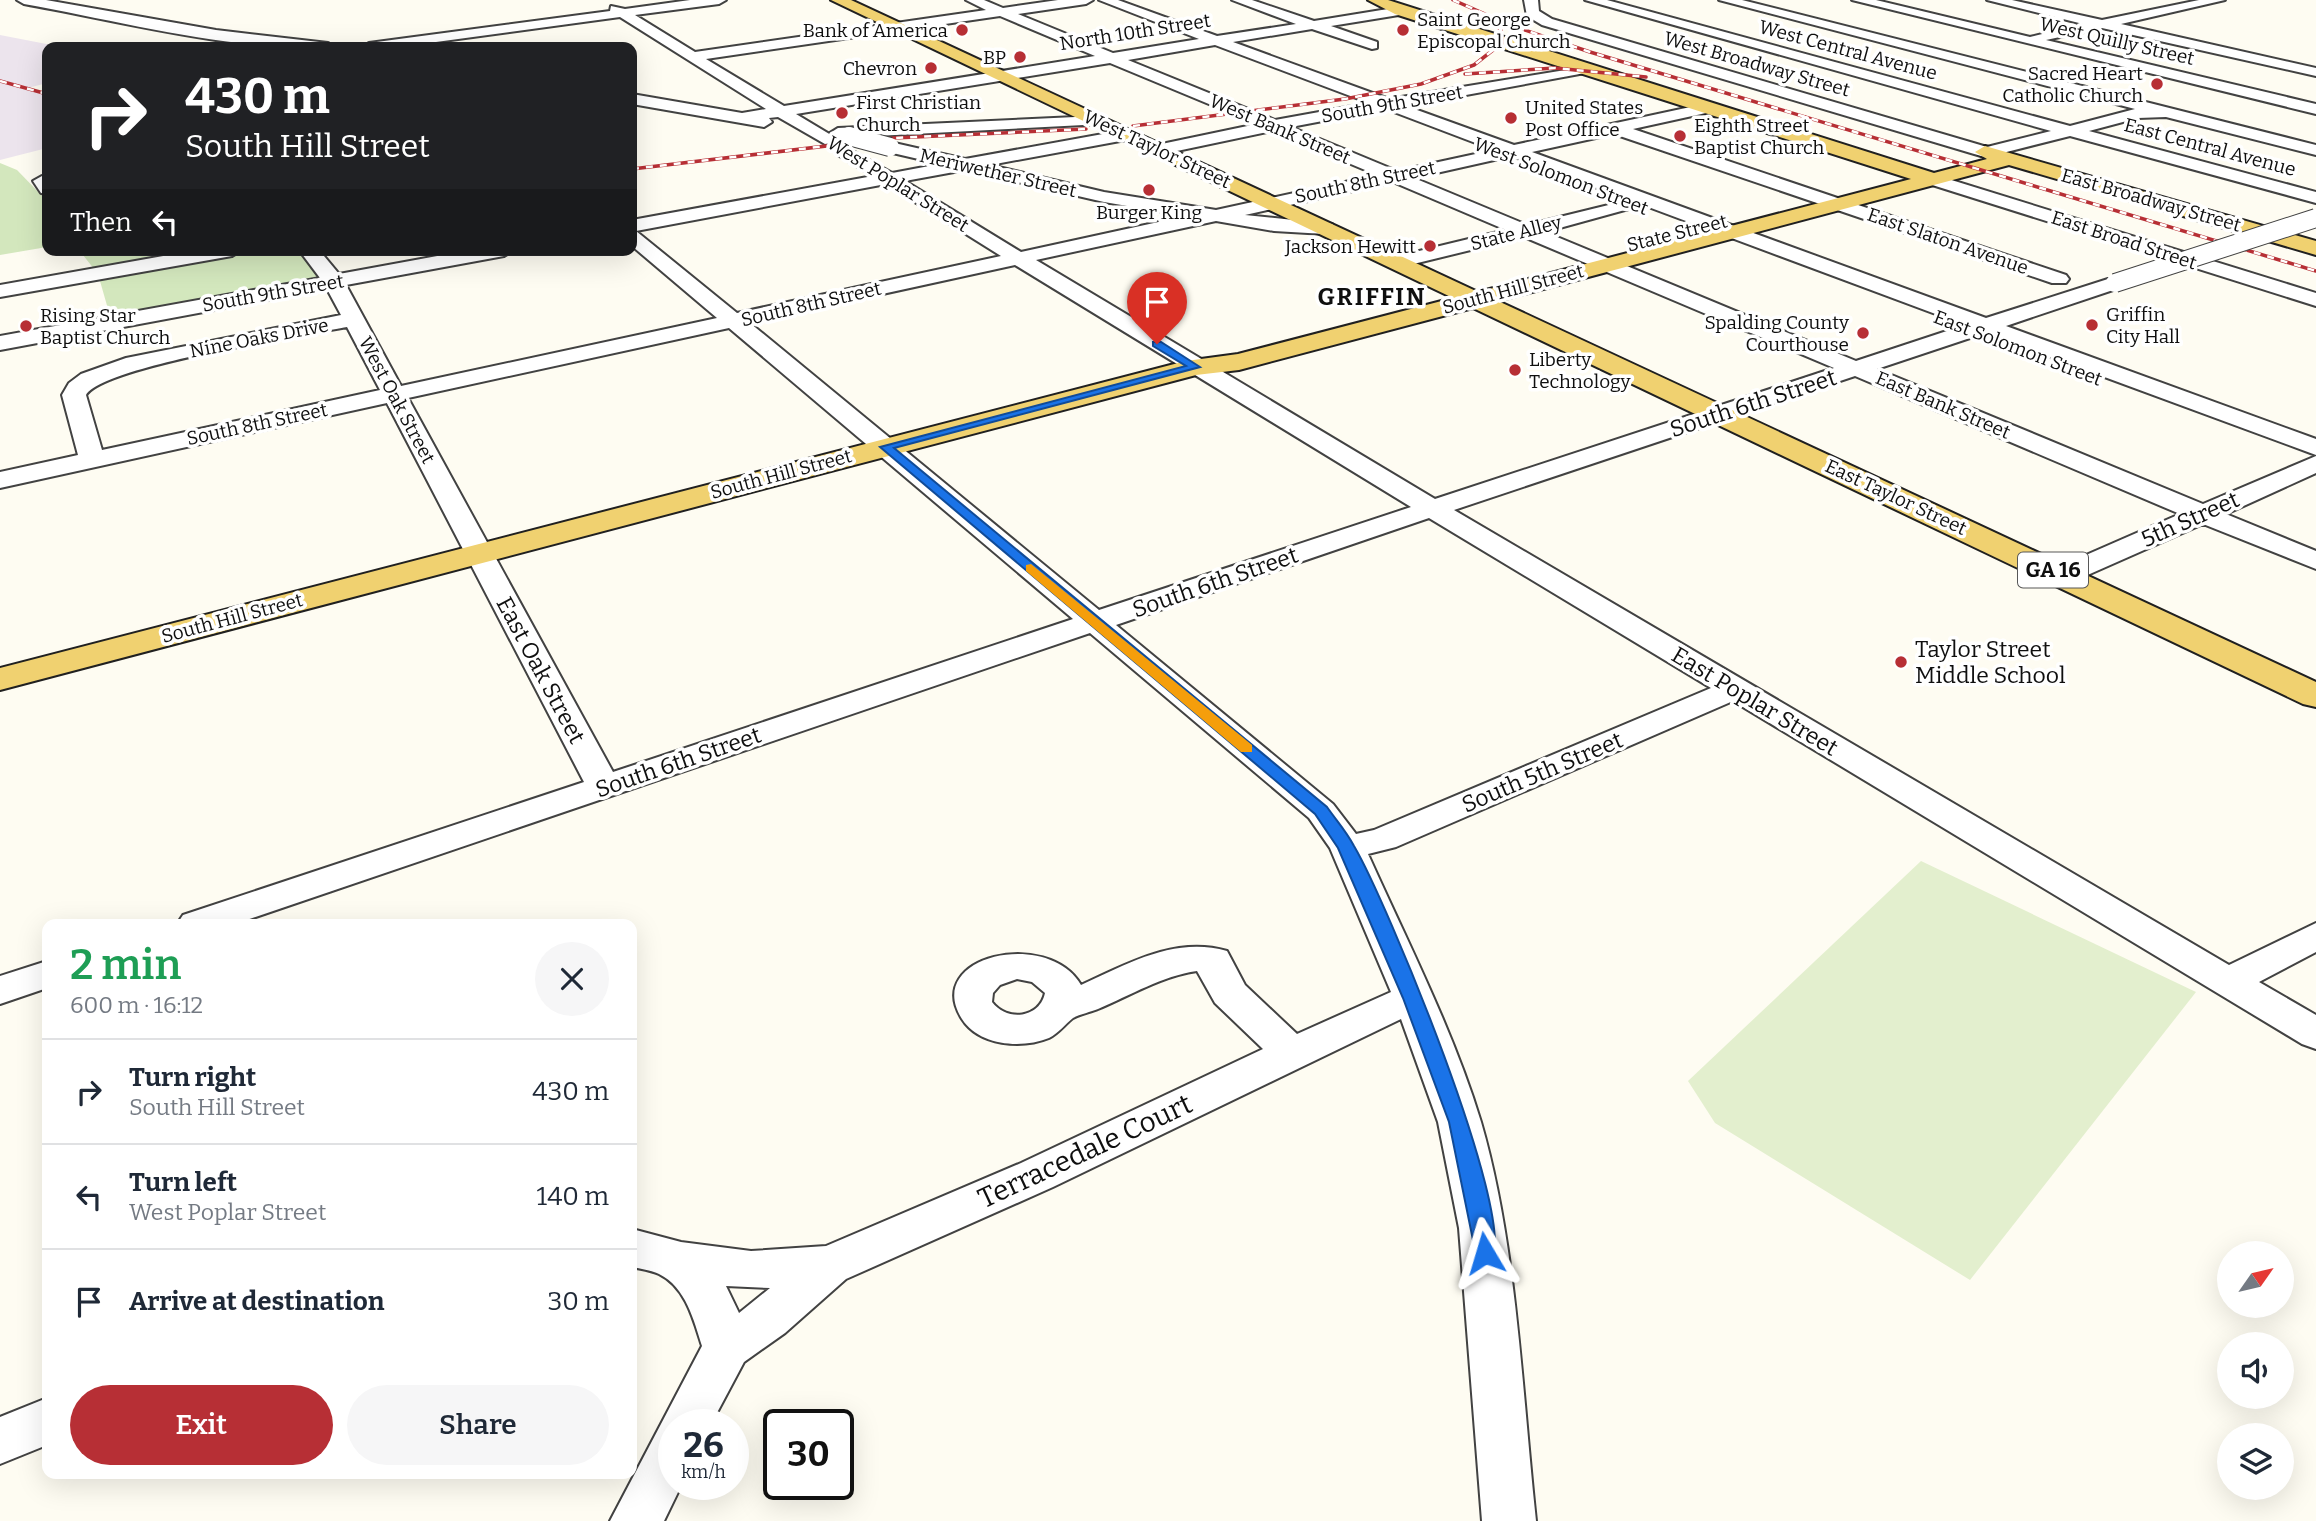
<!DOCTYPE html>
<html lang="en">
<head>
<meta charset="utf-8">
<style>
  :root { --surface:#fff; --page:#f6f6f7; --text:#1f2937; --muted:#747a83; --line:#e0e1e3; --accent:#b72f35 }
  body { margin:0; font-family:Bitter,serif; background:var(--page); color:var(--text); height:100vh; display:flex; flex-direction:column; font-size:26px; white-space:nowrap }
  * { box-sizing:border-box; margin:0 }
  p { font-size:23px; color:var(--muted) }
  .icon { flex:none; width:38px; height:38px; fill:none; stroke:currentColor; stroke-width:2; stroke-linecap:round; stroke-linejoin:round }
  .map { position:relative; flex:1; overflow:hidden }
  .side { position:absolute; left:42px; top:919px; width:595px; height:560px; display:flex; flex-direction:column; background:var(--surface); border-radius:14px; box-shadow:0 7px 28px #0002 }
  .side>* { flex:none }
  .banner { position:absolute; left:42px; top:42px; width:595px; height:214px; border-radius:14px; box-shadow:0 7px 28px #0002; background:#202124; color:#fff; overflow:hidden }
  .needle { width:46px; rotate:56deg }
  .tools { position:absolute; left:2217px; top:1241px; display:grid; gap:14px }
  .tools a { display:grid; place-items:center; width:77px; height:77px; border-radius:50%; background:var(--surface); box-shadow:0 7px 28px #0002; font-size:35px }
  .speed { position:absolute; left:658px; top:1409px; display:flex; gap:14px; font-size:35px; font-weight:700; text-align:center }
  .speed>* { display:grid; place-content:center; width:91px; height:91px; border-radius:50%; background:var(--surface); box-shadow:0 7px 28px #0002; line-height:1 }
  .speed small { font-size:18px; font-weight:400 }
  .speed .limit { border:4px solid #111; border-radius:10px; background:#fff; color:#111 }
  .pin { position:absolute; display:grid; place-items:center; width:60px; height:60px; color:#fff; margin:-72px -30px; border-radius:50% 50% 50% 0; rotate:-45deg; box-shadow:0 0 7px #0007 }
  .pin .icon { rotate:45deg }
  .me { position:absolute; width:77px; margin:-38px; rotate:353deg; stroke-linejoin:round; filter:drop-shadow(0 0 5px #0008) }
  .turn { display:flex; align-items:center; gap:24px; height:147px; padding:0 28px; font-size:32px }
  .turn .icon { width:91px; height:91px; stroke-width:2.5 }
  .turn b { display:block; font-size:49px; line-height:60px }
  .then { display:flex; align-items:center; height:66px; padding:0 28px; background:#0003; gap:14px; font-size:26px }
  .round { display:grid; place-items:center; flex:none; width:74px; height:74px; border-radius:37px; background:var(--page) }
  .headline { display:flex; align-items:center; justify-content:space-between; height:119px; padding:0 28px }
  h1 { font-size:42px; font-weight:600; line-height:52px; color:#1e9e55 }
  .button { display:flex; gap:14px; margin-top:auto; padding:14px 28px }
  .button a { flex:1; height:80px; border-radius:42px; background:var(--accent); color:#fff; font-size:28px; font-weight:600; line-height:80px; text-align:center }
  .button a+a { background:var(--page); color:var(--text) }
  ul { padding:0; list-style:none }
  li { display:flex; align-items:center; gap:21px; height:105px; padding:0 28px; border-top:2px solid var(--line) }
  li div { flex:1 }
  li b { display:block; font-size:26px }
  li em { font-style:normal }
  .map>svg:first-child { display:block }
  .industrial { fill:#ece4ed }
  .green { fill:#d3e7bd }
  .pitch { fill:#e3efce }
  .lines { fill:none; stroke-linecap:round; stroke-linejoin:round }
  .minor-casing { stroke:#424242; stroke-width:4 }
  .major-casing { stroke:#202020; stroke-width:4 }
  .minor { fill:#fff; fill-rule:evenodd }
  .major { fill:#f0d170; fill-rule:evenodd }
  .rail-casing { stroke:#b72f35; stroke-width:3.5 }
  .rail { stroke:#fff; stroke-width:2.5; stroke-dasharray:7; stroke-linecap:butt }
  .minor-bridge-casing { stroke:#424242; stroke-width:20; stroke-linecap:butt }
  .minor-bridge { stroke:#fff; stroke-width:18 }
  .route { fill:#1a73e8; stroke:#114b97; stroke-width:2 }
  .slow { fill:#f59e0b }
  .poi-dot { fill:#b72f35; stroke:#fff; stroke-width:2.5 }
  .labels { text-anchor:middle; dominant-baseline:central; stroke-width:7; stroke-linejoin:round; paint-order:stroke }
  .far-poi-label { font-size:19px; fill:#0f0f0f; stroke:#fff; text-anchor:start }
  .far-street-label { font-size:19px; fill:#0f0f0f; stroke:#fff }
  .shield { fill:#fff; stroke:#575757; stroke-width:2 }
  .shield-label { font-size:21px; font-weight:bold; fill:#0f0f0f }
  .street-label { font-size:23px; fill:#0f0f0f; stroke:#fff }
  .poi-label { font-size:23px; fill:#0f0f0f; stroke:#fff; text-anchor:start }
  .far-district-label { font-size:24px; font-weight:bold; letter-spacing:2px; fill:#0f0f0f; stroke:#fff }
  .near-street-label { font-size:28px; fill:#0f0f0f; stroke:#fff }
</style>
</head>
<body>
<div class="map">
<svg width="2316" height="1521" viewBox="0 0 2316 1521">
  <rect width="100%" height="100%" fill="#fefcf2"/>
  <path class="industrial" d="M 0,35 L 62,47 L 47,47 L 47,83 L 28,88 L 47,95 L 47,148 L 0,160 Z"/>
  <g class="green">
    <path d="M 0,163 L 17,170 L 47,201 L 47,247 L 0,255 Z"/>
    <path d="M 79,250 L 309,250 L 326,284 L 112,323 L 98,274 Z"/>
  </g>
  <path class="pitch" d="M 1921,861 L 2196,992 L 1970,1280 L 1715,1123 L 1688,1081 Z"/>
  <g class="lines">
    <defs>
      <g id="minor">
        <path d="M 17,0 L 46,0 L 216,30 L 328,43 L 335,47 C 234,52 124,22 24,4 Z"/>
        <path d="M 690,0 L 726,0 L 719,4 L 635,15 L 695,52 L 986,10 L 966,0 L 984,0 L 1003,8 L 1058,0 L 1093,0 L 1086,4 L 1018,14 L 1113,53 L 1199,39 L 1099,0 L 1118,0 L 1217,36 L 1296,24 L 1232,0 L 1252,0 L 1314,21 L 1400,7 L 1405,8 L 1405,14 L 1331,26 L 1377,42 L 1377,48 L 1372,49 L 1312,29 L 1233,42 L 1389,99 L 1590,66 L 1590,72 L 1585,73 L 1406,106 L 1514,145 L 1709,103 L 1715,105 L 1715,111 L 1633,129 L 2066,275 L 2069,279 L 2066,283 L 2052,283 L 1614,134 L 1532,152 L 1986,318 L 2108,279 L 2122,279 L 2125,283 L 2122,287 L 2006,326 L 2316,439 L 2316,455 L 1985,333 L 1877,369 L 2203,504 L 2316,456 L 2316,473 L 2226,514 L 2316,551 L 2316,569 L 2203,524 L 2074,581 L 2064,583 L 2054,581 L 2050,575 L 2054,569 L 2180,514 L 1855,376 L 1454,510 L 2229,965 L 2316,923 L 2316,952 L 2259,982 L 2316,1015 L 2316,1049 L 2302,1044 L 1733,701 L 1396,847 L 1368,854 C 1407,941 1453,1030 1481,1122 C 1517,1245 1522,1393 1536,1521 L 1482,1521 L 1459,1228 L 1438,1122 L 1401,1019 L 1053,1187 L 846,1279 L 785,1333 L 744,1362 L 711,1424 L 674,1424 L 674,1484 L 682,1484 L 664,1521 L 610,1521 L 702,1346 C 694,1321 686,1287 659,1274 C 651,1270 641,1269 632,1267 L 632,1229 L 681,1242 L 751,1251 L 826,1246 L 1021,1163 L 1263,1049 L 1215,1003 L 1197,971 C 1162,976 1131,995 1098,1009 C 1091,1012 1080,1014 1073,1018 C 1065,1024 1059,1033 1049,1038 C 1022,1049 979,1046 962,1019 C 922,956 1048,928 1081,985 C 1127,964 1175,936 1227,951 L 1245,985 L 1297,1034 L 1391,992 L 1330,848 L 1309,818 L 1090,633 L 235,924 L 177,924 L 183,915 L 584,782 L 387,403 L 0,488 L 0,472 L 78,455 L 62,395 L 69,383 L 81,374 L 126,358 L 341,315 L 327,289 L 0,350 L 0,336 L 320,278 L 299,250 L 319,250 L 339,274 L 470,250 L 514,250 L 504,256 L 346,285 L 401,386 L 717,318 L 632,246 L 632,220 L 873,176 L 838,155 L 835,151 L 838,147 L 844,146 L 892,173 L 940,164 L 884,151 L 882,147 L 884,143 L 890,142 L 965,159 L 1125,130 L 1133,135 L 1131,139 L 990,165 L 1104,192 L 1216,210 L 1377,175 L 1272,131 L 1158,155 L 1152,154 L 1149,150 L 1152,146 L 1257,124 L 1110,63 L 796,114 L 831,135 L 833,139 L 831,143 L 825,144 L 778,117 L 769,118 L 772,122 L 764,127 L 632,104 L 632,94 L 742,113 L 766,109 L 620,17 L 399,47 L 362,47 L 369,43 L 610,11 L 611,6 L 625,9 ZM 1000,16 L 1095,56 L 784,106 L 706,59 ZM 1215,45 L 1369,103 L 1275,120 L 1128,60 ZM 1386,109 L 1494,150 L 1397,171 L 1291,127 ZM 1512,156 L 1629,200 L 1527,225 L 1414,178 ZM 965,170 L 1104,202 L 1186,216 L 1021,252 L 905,181 ZM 1393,182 L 1506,230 L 1390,258 L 1387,262 L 1390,266 L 1397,268 L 1524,237 L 1834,368 L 1435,499 L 1036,260 L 1216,221 L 1274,231 L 1325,234 L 1335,228 L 1332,224 L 1245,215 ZM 886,184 L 1001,256 L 737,313 L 636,231 ZM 1643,205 L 1965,325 L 1856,361 L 1545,232 ZM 1015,265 L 1411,507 L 1099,610 L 750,323 ZM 347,327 L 380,390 L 102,450 L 86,395 C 103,366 305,335 347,327 ZM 729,328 L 1073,619 L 613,772 L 408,398 ZM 1429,518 L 1711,688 L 1374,830 L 1356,834 L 1333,804 L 1116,625 ZM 1017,979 L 1032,982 L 1045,993 C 1040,1018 1007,1022 992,1002 L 993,993 L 1000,985 ZM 726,1286 L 770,1288 L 739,1313 Z"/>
        <path d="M 1524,0 L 1538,0 L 1539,11 L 1552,19 L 1987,147 L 2051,131 L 1585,0 L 1607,0 L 2070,126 L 2135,109 L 1719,0 L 1742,0 L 2316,145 L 2316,155 L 2166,117 L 2138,118 L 2089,131 L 2316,192 L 2316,203 L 2070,136 L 1987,157 L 1981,156 L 1542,25 L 1527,16 Z"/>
        <path d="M 1852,0 L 1876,0 L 2030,37 L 2083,24 L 1987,0 L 2012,0 L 2102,20 L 2199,0 L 2225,0 L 2121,24 L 2316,68 L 2316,76 L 2102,28 L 2046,40 L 2316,104 L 2316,114 Z"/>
        <path d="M 1097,116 L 1105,121 L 1103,124 L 838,138 L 830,133 L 838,128 Z"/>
        <path d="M 1932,174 L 2316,293 L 2316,306 L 1926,183 L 1923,179 Z"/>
        <path d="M 42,176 L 47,177 L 47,194 L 41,193 L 33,181 Z"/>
        <path d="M 197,250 L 242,250 L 232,256 L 0,297 L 0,285 Z"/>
        <path d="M 47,961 L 47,988 L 0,1004 L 0,976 Z"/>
        <path d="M 47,1398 L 47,1445 L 0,1464 L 0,1417 Z"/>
      </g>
      <path id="major" d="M 831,0 L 851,0 L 1478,292 L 1911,179 L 1395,14 L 1368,0 L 1388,0 L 1934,173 L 1987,159 L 1975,152 L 1985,146 L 2316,241 L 2316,255 L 2009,165 L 1498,301 L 2316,682 L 2316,707 L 2303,704 L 1473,308 L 1239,370 L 1196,375 L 0,690 L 0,668 L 1186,361 L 1238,354 L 1453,298 Z"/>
    </defs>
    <use href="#minor" class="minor-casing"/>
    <use href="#major" class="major-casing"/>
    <use href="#minor" class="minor"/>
    <use href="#major" class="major"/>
    <defs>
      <g id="rail">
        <path d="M 1453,0 L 1510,25 L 1590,52 L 2316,271"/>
        <path d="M 1465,74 L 1555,68 L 1646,77"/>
        <path d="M 0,81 L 47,94"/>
        <path d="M 1133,126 L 1345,99 L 1421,84 L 1474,65 L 1502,43 L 1501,30 L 1489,19"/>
        <path d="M 632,169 L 894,138 L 1086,129"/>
      </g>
    </defs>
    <use href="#rail" class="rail-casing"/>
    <use href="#rail" class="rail"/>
    <defs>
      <g id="minor-bridge">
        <path d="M 849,136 L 890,147"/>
        <path d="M 2115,283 L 2316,218"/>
      </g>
    </defs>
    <use href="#minor-bridge" class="minor-bridge-casing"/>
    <use href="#minor-bridge" class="minor-bridge"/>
  </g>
  <path class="route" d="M 1153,342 L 1161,342 L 1200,367 L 894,448 L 1327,807 C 1336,820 1347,832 1354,846 C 1386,900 1516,1213 1492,1260 L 1485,1262 L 1477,1260 L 1449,1122 L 1403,998 L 1338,848 L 1315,814 L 880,447 L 1186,366 L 1153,346 Z"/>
  <path class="slow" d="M 1031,564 L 1252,745 L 1252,752 L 1241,752 L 1026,571 L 1026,565 Z"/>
  <g class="poi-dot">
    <circle cx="962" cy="30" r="7"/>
    <circle cx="1403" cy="30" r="7"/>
    <circle cx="1020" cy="57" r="7"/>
    <circle cx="931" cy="68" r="7"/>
    <circle cx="2157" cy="84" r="7"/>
    <circle cx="842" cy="113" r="7"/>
    <circle cx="1511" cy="118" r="7"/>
    <circle cx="1680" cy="136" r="7"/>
    <circle cx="1149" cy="190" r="7"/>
    <circle cx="1430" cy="246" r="7"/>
    <circle cx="2092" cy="325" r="7"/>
    <circle cx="26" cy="326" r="7"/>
    <circle cx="1863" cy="333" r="7"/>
    <circle cx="1515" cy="370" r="7"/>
    <circle cx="1901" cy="662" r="7"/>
  </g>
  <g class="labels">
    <g class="far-poi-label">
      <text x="1417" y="19">Saint George<tspan x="1417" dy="22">Episcopal Church</tspan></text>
      <text x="948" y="30" text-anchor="end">Bank of America</text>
      <text x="1006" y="57" text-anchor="end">BP</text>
      <text x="917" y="68" text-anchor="end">Chevron</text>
      <text x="2143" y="73" text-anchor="end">Sacred Heart<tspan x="2143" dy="22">Catholic Church</tspan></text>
      <text x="856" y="102">First Christian<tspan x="856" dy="22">Church</tspan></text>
      <text x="1525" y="107">United States<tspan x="1525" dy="22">Post Office</tspan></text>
      <text x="1694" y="125">Eighth Street<tspan x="1694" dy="22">Baptist Church</tspan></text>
      <text x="1149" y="212" text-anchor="middle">Burger King</text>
      <text x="1416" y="246" text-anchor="end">Jackson Hewitt</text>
      <text x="2106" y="314">Griffin<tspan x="2106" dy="22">City Hall</tspan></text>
      <text x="40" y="315">Rising Star<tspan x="40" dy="22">Baptist Church</tspan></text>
      <text x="1849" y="322" text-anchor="end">Spalding County<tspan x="1849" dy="22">Courthouse</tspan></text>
      <text x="1529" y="359">Liberty<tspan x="1529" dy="22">Technology</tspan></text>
    </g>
    <g class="far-street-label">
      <text transform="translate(1135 32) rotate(-9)">North 10th Street</text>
      <text transform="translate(2117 41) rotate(13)">West Quilly Street</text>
      <text transform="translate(1848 50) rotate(15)">West Central Avenue</text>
      <text transform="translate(1757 64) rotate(16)">West Broadway Street</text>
      <text transform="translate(1392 104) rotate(-10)">South 9th Street</text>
      <text transform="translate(1280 129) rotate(23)">West Bank Street</text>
      <text transform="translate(2210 147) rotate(15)">East Central Avenue</text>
      <text transform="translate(1157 149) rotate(25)">West Taylor Street</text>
      <text transform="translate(998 173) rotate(13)">Meriwether Street</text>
      <text transform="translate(1561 176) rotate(21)">West Solomon Street</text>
      <text transform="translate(1365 182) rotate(-12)">South 8th Street</text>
      <text transform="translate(898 184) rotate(32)">West Poplar Street</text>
      <text transform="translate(2151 200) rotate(16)">East Broadway Street</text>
      <text transform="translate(1516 233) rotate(-14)">State Alley</text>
      <text transform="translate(1677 233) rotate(-14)">State Street</text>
      <text transform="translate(2124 240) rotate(18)">East Broad Street</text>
      <text transform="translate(1948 241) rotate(19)">East Slaton Avenue</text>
      <text transform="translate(1513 289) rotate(-15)">South Hill Street</text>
      <text transform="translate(273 293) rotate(-10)">South 9th Street</text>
      <text transform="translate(811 304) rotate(-13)">South 8th Street</text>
      <text transform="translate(259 338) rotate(-11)">Nine Oaks Drive</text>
      <text transform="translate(2018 348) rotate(21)">East Solomon Street</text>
      <text transform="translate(397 400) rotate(62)">West Oak Street</text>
      <text transform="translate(1943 405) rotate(23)">East Bank Street</text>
      <text transform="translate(257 424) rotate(-12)">South 8th Street</text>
      <text transform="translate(781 474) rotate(-15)">South Hill Street</text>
      <text transform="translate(1896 497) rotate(25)">East Taylor Street</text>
      <text transform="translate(232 618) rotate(-15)">South Hill Street</text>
    </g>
    <rect class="shield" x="2018" y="552.5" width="70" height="35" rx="5"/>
    <g class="shield-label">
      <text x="2053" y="570">GA 16</text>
    </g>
    <g class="street-label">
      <text transform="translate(1753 403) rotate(-18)">South 6th Street</text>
      <text transform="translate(2190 519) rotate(-24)">5th Street</text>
      <text transform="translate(1215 582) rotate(-19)">South 6th Street</text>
      <text transform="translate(541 670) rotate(62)">East Oak Street</text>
      <text transform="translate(1755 701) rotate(31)">East Poplar Street</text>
      <text transform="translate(678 762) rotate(-19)">South 6th Street</text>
      <text transform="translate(1542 772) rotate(-23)">South 5th Street</text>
    </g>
    <g class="poi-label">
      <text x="1915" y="649">Taylor Street<tspan x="1915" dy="26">Middle School</tspan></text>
    </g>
    <g class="far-district-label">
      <text x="1372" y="297">GRIFFIN</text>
    </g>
    <g class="near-street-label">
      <text transform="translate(1085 1151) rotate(-25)">Terracedale Court</text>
    </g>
  </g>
</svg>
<div class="tools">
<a><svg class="needle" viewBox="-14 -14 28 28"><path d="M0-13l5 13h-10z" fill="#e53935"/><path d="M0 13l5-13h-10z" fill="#747a83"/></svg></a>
<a><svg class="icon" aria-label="sound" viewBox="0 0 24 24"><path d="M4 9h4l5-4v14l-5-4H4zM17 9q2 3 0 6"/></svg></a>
<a><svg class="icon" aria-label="layers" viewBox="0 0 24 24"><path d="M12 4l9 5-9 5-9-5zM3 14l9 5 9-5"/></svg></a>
</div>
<div class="speed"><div>26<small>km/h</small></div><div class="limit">30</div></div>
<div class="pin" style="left:1157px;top:344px;background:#d93025"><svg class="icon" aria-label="arrive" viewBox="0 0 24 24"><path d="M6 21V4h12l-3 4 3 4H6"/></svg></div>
<svg class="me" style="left:1485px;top:1253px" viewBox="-20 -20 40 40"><path d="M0-17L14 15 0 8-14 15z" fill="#1a73e8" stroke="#fff" stroke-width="4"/></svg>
<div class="banner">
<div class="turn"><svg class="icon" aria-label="right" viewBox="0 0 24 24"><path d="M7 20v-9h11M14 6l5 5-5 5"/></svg><div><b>430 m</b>South Hill Street</div></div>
<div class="then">Then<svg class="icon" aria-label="left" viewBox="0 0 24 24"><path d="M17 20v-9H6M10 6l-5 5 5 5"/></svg></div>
</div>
<section class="side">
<div class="headline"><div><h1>2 min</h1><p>600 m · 16:12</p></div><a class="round"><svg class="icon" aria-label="close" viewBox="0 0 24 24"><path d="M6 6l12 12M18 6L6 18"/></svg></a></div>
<ul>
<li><svg class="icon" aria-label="right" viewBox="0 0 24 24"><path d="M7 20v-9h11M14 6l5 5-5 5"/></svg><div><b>Turn right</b><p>South Hill Street</p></div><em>430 m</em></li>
<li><svg class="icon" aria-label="left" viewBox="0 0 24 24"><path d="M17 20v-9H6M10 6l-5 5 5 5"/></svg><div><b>Turn left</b><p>West Poplar Street</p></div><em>140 m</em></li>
<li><svg class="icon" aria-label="arrive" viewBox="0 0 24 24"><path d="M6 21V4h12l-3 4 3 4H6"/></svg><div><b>Arrive at destination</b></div><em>30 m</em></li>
</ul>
<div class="button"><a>Exit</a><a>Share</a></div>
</section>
</div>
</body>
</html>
